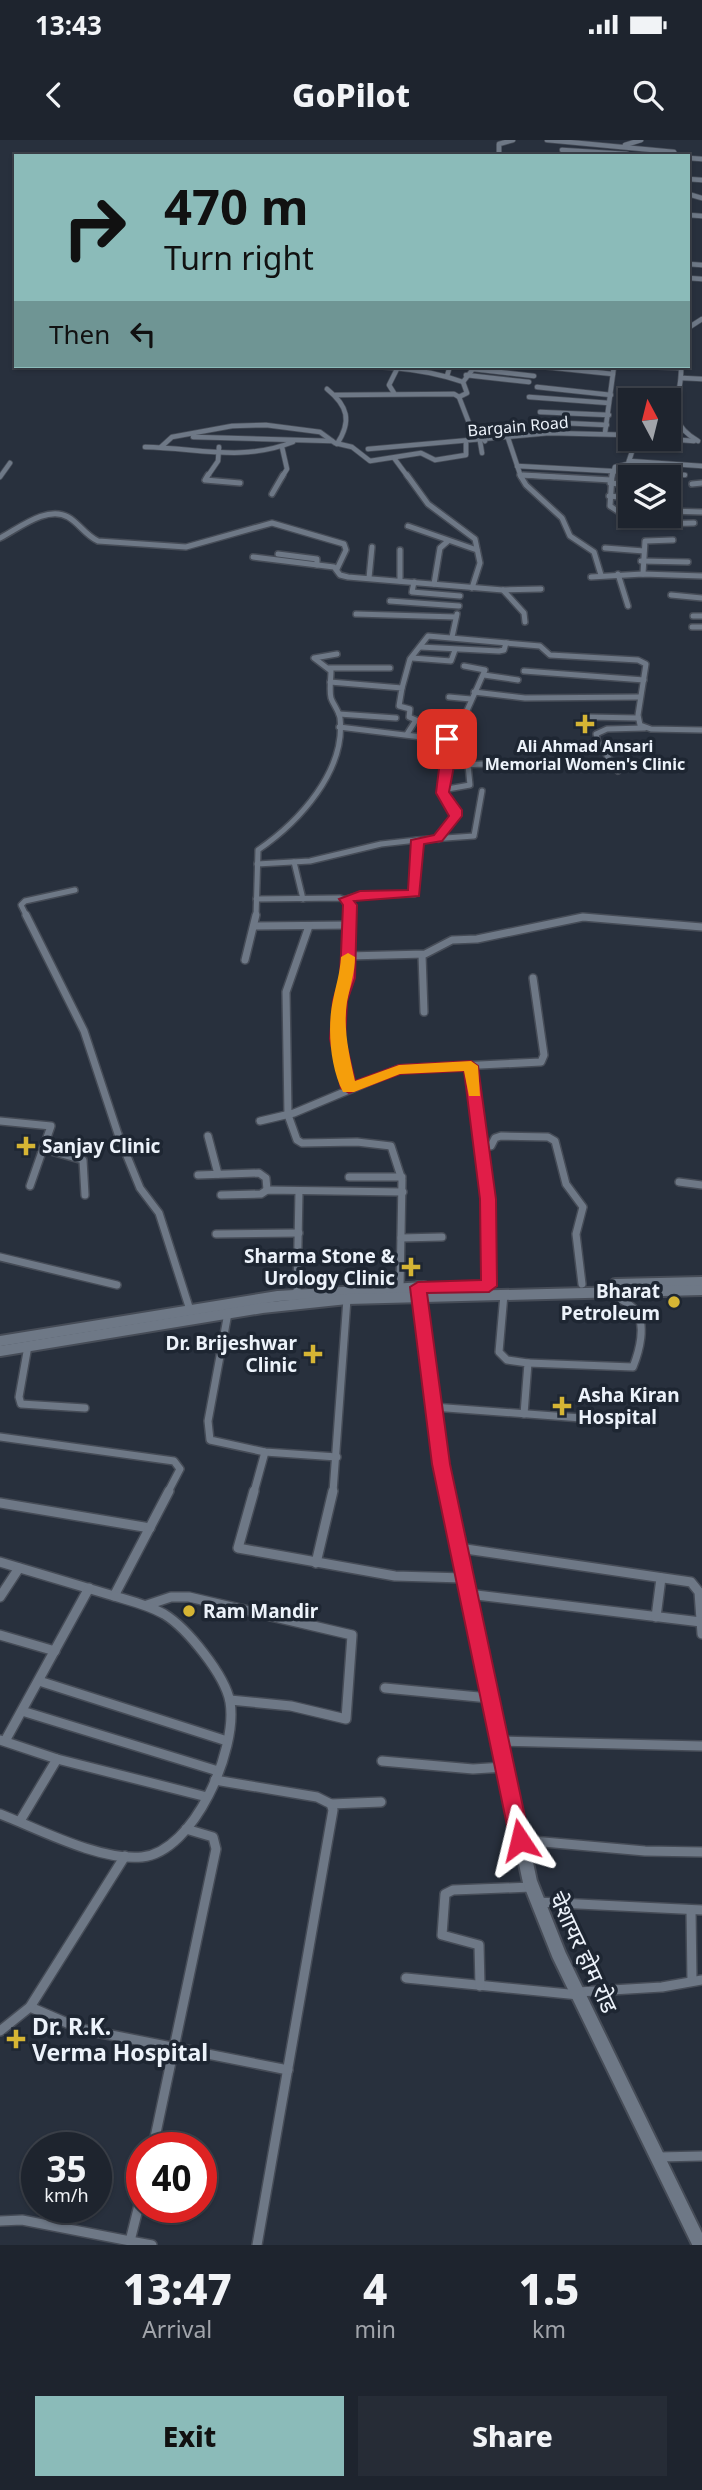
<!DOCTYPE html>
<html lang="en">
<head>
<meta charset="utf-8">
<style>
  :root { --surface:#1e242e; --page:#262c36; --text:#f1f3f6; --muted:#a1a4aa; --line:#3c414a; --accent:#8bbbb9 }
  body { margin:0; font-family:"Noto Sans","Noto Sans Devanagari",sans-serif; background:var(--page); color:var(--text); height:100vh; display:flex; flex-direction:column; font-size:26px; white-space:nowrap }
  * { box-sizing:border-box; margin:0 }
  p { font-size:23px; color:var(--muted) }
  .icon { flex:none; width:38px; height:38px; fill:none; stroke:currentColor; stroke-width:2; stroke-linecap:round; stroke-linejoin:round }
  .map { position:relative; height:2105px; overflow:hidden }
  .sheet { display:flex; flex-direction:column; background:var(--surface); flex:1 }
  .sheet>* { flex:none }
  .hud { position:absolute; left:14px; top:14px; width:676px; height:214px; border-radius:0px; box-shadow:0 2px 5px #0004,0 0 0 2px var(--line); background:#8bbbb9; color:#111; overflow:hidden }
  .needle { width:46px; rotate:353deg }
  .controls { position:absolute; left:618px; top:248px; display:grid; gap:14px }
  .controls a { display:grid; place-items:center; width:63px; height:63px; border-radius:0px; background:var(--surface); box-shadow:0 2px 5px #0004,0 0 0 2px var(--line); font-size:35px }
  .speed { position:absolute; left:21px; top:1992px; display:flex; gap:14px; font-size:35px; font-weight:700; text-align:center }
  .speed>* { display:grid; place-content:center; width:91px; height:91px; border-radius:50%; background:var(--surface); box-shadow:0 2px 5px #0004,0 0 0 2px var(--line); line-height:1 }
  .speed small { font-size:18px; font-weight:400 }
  .speed .limit { border:10px solid #d22; background:#fff; color:#111 }
  .pin { position:absolute; display:grid; place-items:center; width:60px; height:60px; color:#fff; margin:-30px; border-radius:14px; box-shadow:0 4px 10px #0006 }
  .me { position:absolute; width:77px; margin:-38px; rotate:350deg; stroke-linejoin:round; filter:drop-shadow(0 0 5px #0008) }
  .turn { display:flex; align-items:center; gap:24px; height:147px; padding:0 35px; font-size:32px }
  .turn .icon { width:91px; height:91px; stroke-width:2.5 }
  .turn b { display:block; font-size:49px; line-height:60px }
  .then { display:flex; align-items:center; height:66px; padding:0 35px; background:#0003; gap:14px; font-size:26px }
  .eta { display:flex; justify-content:space-evenly; align-items:center; height:119px; text-align:center }
  .eta b { font-size:42px; font-weight:800; line-height:49px }
  .button { display:flex; gap:14px; margin-top:auto; padding:14px 35px }
  .button a { flex:1; height:80px; border-radius:0px; background:var(--accent); color:#111; font-size:28px; font-weight:800; line-height:80px; text-align:center }
  .button a+a { background:var(--page); color:var(--text) }
  .status { display:flex; justify-content:space-between; align-items:center; height:49px; padding:0 35px; background:var(--surface); direction:ltr }
  .status svg { height:19px; fill:currentColor }
  header { display:flex; justify-content:space-between; align-items:center; height:91px; padding:0 35px; background:var(--surface); font-size:32px; font-weight:800 }
  .map>svg:first-child { display:block }
  .lines { fill:none; stroke-linecap:round; stroke-linejoin:round }
  .street-far3-casing { stroke:#464c57; stroke-width:6 }
  .street-far2-casing { stroke:#464c57; stroke-width:8 }
  .street-far1-casing { stroke:#464c57; stroke-width:10 }
  .street-casing { stroke:#464c57; stroke-width:12 }
  .secondary-far1-casing { stroke:#464c57; stroke-width:14 }
  .secondary-casing { stroke:#464c57; stroke-width:18 }
  .street-far3 { stroke:#6e7886; stroke-width:4.5 }
  .street-far2 { stroke:#6e7886; stroke-width:5 }
  .street-far1 { stroke:#6e7886; stroke-width:7 }
  .street { stroke:#6e7886; stroke-width:9 }
  .secondary-far1 { stroke:#6e7886; stroke-width:10 }
  .secondary { stroke:#6e7886; stroke-width:14 }
  .route { fill:#e11d48; stroke:#92132f; stroke-width:2 }
  .slow { fill:#f59e0b }
  .poi-dot { fill:#d6b534; stroke:#1e2632; stroke-width:2.5 }
  .labels { text-anchor:middle; dominant-baseline:central; stroke-width:7; stroke-linejoin:round; paint-order:stroke }
  .far-street-label { font-size:16px; fill:#ecf2fa; stroke:#1e2632 }
  .far-poi-label { font-size:16px; font-weight:bold; fill:#ecf2fa; stroke:#1e2632 }
  .poi-label { font-size:19px; font-weight:bold; fill:#ecf2fa; stroke:#1e2632; text-anchor:start }
  .near-street-label { font-size:23px; fill:#ecf2fa; stroke:#1e2632 }
  .near-poi-label { font-size:23px; font-weight:bold; fill:#ecf2fa; stroke:#1e2632; text-anchor:start }
</style>
</head>
<body>
<div class="status"><b>13:43</b><svg viewBox="0 0 49 12"><path d="M0 12V9h3v3zM5 12V6h3v6zM10 12V3h3v9zM15 12V0h3v12zM26 1h20v11H26zM47 4h2v5h-2z"/></svg></div>
<header><svg class="icon" aria-label="back" viewBox="0 0 24 24"><path d="M15 5l-7 7 7 7"/></svg>GoPilot<svg class="icon" aria-label="search" viewBox="0 0 24 24"><circle cx="10" cy="10" r="6"/><path d="M15 15l6 6"/></svg></header>
<div class="map">
<svg width="702" height="2105" viewBox="0 0 702 2105">
  <rect width="100%" height="100%" fill="#28303d"/>
  <g class="lines">
    <defs>
      <g id="street-far3">
        <path d="M 547,0 L 674,12 L 676,16"/>
        <path d="M 625,5 L 641,0"/>
        <path d="M 562,10 L 627,14"/>
        <path d="M 499,16 L 499,4 L 513,0"/>
        <path d="M 688,18 L 702,19"/>
        <path d="M 688,39 L 702,40"/>
        <path d="M 688,54 L 702,58"/>
        <path d="M 688,75 L 702,76"/>
        <path d="M 688,124 L 702,125"/>
        <path d="M 688,138 L 702,139"/>
        <path d="M 688,188 L 702,179"/>
        <path d="M 318,226 C 366,226 417,225 463,242 L 467,253 L 459,257"/>
        <path d="M 536,226 L 613,234"/>
        <path d="M 633,226 L 681,228"/>
        <path d="M 681,226 C 683,261 660,278 698,301"/>
        <path d="M 466,235 L 529,242"/>
        <path d="M 447,236 L 450,226"/>
        <path d="M 682,238 L 702,239"/>
        <path d="M 463,242 L 473,229 L 534,236"/>
        <path d="M 537,247 L 611,255"/>
        <path d="M 327,249 C 348,266 352,281 337,304"/>
        <path d="M 394,253 L 389,245 L 397,229"/>
        <path d="M 335,255 L 454,254 L 459,257 L 469,283 L 485,301"/>
        <path d="M 529,257 L 609,263"/>
        <path d="M 540,272 L 609,275"/>
        <path d="M 541,282 L 607,285"/>
        <path d="M 605,293 L 614,226"/>
        <path d="M 193,297 L 332,301"/>
        <path d="M 508,298 L 521,337"/>
        <path d="M 668,299 L 694,301"/>
        <path d="M 480,301 L 482,313"/>
        <path d="M 145,307 C 199,308 241,322 293,302"/>
        <path d="M 161,307 L 172,297 L 232,286 L 266,285 L 320,292 L 335,303 L 352,307 L 370,321 L 421,313 L 435,320 L 466,315 L 466,303"/>
        <path d="M 282,307 L 287,329 L 282,337"/>
        <path d="M 368,309 L 549,293 L 630,295"/>
        <path d="M 394,318 L 408,337"/>
        <path d="M 629,321 L 702,326"/>
        <path d="M 517,326 L 685,335"/>
        <path d="M 520,335 L 555,337"/>
        <path d="M 0,337 L 10,323"/>
        <path d="M 207,337 L 218,321 L 219,307"/>
        <path d="M 612,337 L 615,327 L 628,324 L 636,299"/>
      </g>
      <g id="street-far2">
        <path d="M 208,335 L 205,340 L 240,343"/>
        <path d="M 407,335 L 428,364 L 475,399 L 480,423 L 472,448"/>
        <path d="M 520,335 L 526,345 L 562,378 L 570,396 L 594,412 L 601,435"/>
        <path d="M 523,335 L 611,340"/>
        <path d="M 612,335 L 610,366 C 635,385 664,384 694,383"/>
        <path d="M 610,343 L 630,345"/>
        <path d="M 692,344 L 702,343"/>
        <path d="M 272,354 L 283,335"/>
        <path d="M 609,356 L 630,358"/>
        <path d="M 668,371 L 702,372"/>
        <path d="M 408,386 L 477,410"/>
        <path d="M 0,398 C 18,389 47,365 68,377 C 79,383 85,395 98,401 L 186,407 L 272,383 L 344,404 L 346,410 L 337,429"/>
        <path d="M 605,408 L 644,411"/>
        <path d="M 400,410 L 400,441"/>
        <path d="M 278,414 L 317,419 L 317,425"/>
        <path d="M 253,417 L 334,427 L 340,435 L 348,437 L 503,450 L 541,449"/>
        <path d="M 641,421 L 688,422"/>
        <path d="M 618,434 L 628,466"/>
        <path d="M 643,434 L 645,401 L 673,400"/>
        <path d="M 591,437 L 643,434 L 702,436"/>
        <path d="M 369,438 L 372,407"/>
        <path d="M 414,442 L 412,452 L 460,456"/>
        <path d="M 434,444 L 440,408 L 448,401"/>
        <path d="M 503,450 L 524,473 L 525,482"/>
        <path d="M 671,455 L 702,458"/>
        <path d="M 390,461 L 459,466"/>
        <path d="M 356,474 L 456,477"/>
        <path d="M 693,476 L 702,476"/>
        <path d="M 692,487 L 702,487"/>
        <path d="M 452,497 L 457,474"/>
        <path d="M 420,507 L 499,511 L 504,510 L 506,503"/>
        <path d="M 412,518 L 451,521 L 455,510"/>
        <path d="M 329,528 L 390,528"/>
        <path d="M 524,531 L 644,540"/>
        <path d="M 484,535 L 518,540"/>
        <path d="M 330,542 L 402,548 L 399,566 L 410,569 L 409,577 L 416,580 L 407,594"/>
        <path d="M 402,548 L 410,519 L 428,496 L 540,506 L 550,515 L 638,520 L 646,524 L 638,575 L 640,585 L 651,589 L 702,590"/>
        <path d="M 474,552 L 525,558 L 639,557"/>
        <path d="M 449,557 L 471,559"/>
        <path d="M 339,574 L 396,578"/>
        <path d="M 587,577 L 638,578"/>
        <path d="M 339,587 L 438,599 L 465,598 L 465,575 L 485,530 L 464,526"/>
        <path d="M 448,626 L 482,624 L 507,628"/>
        <path d="M 618,631 L 598,603 L 596,594 L 607,589 L 645,588"/>
        <path d="M 442,650 L 470,645 L 468,625"/>
        <path d="M 438,699 L 456,673 L 442,653 L 448,626 L 448,599"/>
        <path d="M 294,722 L 303,759"/>
        <path d="M 257,724 L 310,721 L 381,704 L 417,700"/>
        <path d="M 256,759 L 340,758 L 349,761 L 351,777"/>
        <path d="M 346,759 L 360,755 L 414,754 L 417,700 L 474,696 L 482,651"/>
        <path d="M 27,777 L 21,765 L 25,761 L 75,750"/>
        <path d="M 256,777 L 258,710 C 299,682 346,631 340,578 C 339,571 333,564 331,558 C 329,550 331,539 331,531 L 314,518 L 337,514"/>
      </g>
      <g id="street-far1">
        <path d="M 26,775 L 84,891 L 118,994 L 140,1048 L 159,1073 L 190,1170"/>
        <path d="M 256,786 L 350,785"/>
        <path d="M 309,786 L 286,852 L 288,975 L 297,1000 L 302,1003 L 357,1002 L 391,1006 L 402,1040 L 400,1148"/>
        <path d="M 422,815 L 424,872"/>
        <path d="M 348,816 L 425,814 L 452,800 L 477,799 L 583,777 L 702,787"/>
        <path d="M 245,820 L 256,775"/>
        <path d="M 471,926 L 488,1059 L 489,1146"/>
        <path d="M 349,948 L 338,895 L 349,812 L 351,775"/>
        <path d="M 0,981 L 51,986 L 30,1046"/>
        <path d="M 260,981 L 294,973 L 399,929 L 541,922 L 544,915 L 533,838"/>
        <path d="M 208,996 L 218,1034"/>
        <path d="M 482,1006 L 491,1006 L 495,998 L 501,996 L 548,997 L 555,1001 L 566,1044 L 583,1067 L 576,1094 L 582,1144"/>
        <path d="M 44,1009 L 83,1020 L 85,1055"/>
        <path d="M 198,1035 L 259,1033 L 266,1038 L 267,1050"/>
        <path d="M 349,1037 L 402,1037"/>
        <path d="M 679,1042 L 702,1045"/>
        <path d="M 221,1055 L 261,1054 L 267,1050 L 403,1052"/>
        <path d="M 216,1094 L 299,1093"/>
        <path d="M 401,1098 L 442,1097"/>
        <path d="M 0,1117 L 117,1145"/>
        <path d="M 297,1154 L 299,1051"/>
        <path d="M 504,1154 L 499,1212 L 507,1220 L 528,1223 L 524,1274"/>
        <path d="M 228,1173 L 208,1281 L 210,1300 L 265,1312 L 337,1317"/>
        <path d="M 28,1206 L 19,1257 L 21,1264 L 85,1268"/>
        <path d="M 528,1223 L 633,1227 C 639,1212 647,1184 635,1170 C 629,1162 618,1160 612,1152"/>
        <path d="M 433,1267 L 608,1280"/>
        <path d="M 0,1297 L 174,1321 L 180,1329 L 168,1352"/>
        <path d="M 254,1352 L 265,1312"/>
        <path d="M 333,1352 L 347,1159"/>
      </g>
      <g id="street">
        <path d="M 254,1351 L 238,1408 L 395,1436 L 464,1438"/>
        <path d="M 0,1363 L 150,1388"/>
        <path d="M 459,1408 L 691,1442 L 699,1452 L 702,1494"/>
        <path d="M 0,1422 L 114,1456 L 169,1351"/>
        <path d="M 316,1423 L 333,1351"/>
        <path d="M 468,1454 L 701,1482"/>
        <path d="M 0,1457 L 19,1428"/>
        <path d="M 147,1465 L 171,1457 L 189,1457 L 352,1495 L 346,1579 L 291,1566 L 230,1560"/>
        <path d="M 656,1477 L 661,1438"/>
        <path d="M 0,1495 L 55,1511"/>
        <path d="M 39,1541 L 227,1601"/>
        <path d="M 385,1548 L 489,1558"/>
        <path d="M 22,1571 L 218,1631"/>
        <path d="M 0,1600 L 57,1619 L 207,1657"/>
        <path d="M 5,1601 L 89,1448"/>
        <path d="M 499,1601 L 702,1606"/>
        <path d="M 382,1621 L 473,1629 L 505,1627"/>
        <path d="M 215,1640 L 317,1657 L 331,1664 L 333,1670 L 257,2105"/>
        <path d="M 331,1664 L 381,1662"/>
        <path d="M 0,1674 C 39,1689 99,1721 142,1717 C 194,1712 238,1609 230,1562 C 225,1535 187,1488 164,1474 C 148,1465 131,1461 114,1456"/>
        <path d="M 20,1681 L 57,1619"/>
        <path d="M 521,1700 L 645,1711 L 702,1712"/>
        <path d="M 537,1762 L 702,1770"/>
        <path d="M 691,1770 L 692,1841"/>
        <path d="M 406,1838 L 579,1855"/>
        <path d="M 480,1846 L 479,1805 L 442,1795 L 445,1754 L 453,1750 L 531,1747"/>
        <path d="M 578,1852 L 662,1847 L 702,1840"/>
        <path d="M 30,1867 L 81,1889 L 288,1930"/>
        <path d="M 0,1891 L 30,1867 L 125,1716"/>
        <path d="M 153,2007 L 216,1709 L 213,1697 L 186,1689"/>
        <path d="M 659,2017 L 702,2016"/>
        <path d="M 0,2081 L 22,2080 L 130,2101 L 142,2053"/>
        <path d="M 130,2101 L 152,2105"/>
      </g>
      <g id="secondary-far1">
        <path d="M 615,1144 L 702,1142"/>
        <path d="M 418,1147 L 447,1352"/>
        <path d="M 0,1201 L 278,1156 L 424,1147"/>
        <path d="M 0,1211 L 262,1168 L 347,1159 L 702,1150"/>
      </g>
      <path id="secondary" d="M 447,1351 L 530,1742 L 559,1815 L 700,2105"/>
    </defs>
    <use href="#street-far3" class="street-far3-casing"/>
    <use href="#street-far2" class="street-far2-casing"/>
    <use href="#street-far1" class="street-far1-casing"/>
    <use href="#street" class="street-casing"/>
    <use href="#secondary-far1" class="secondary-far1-casing"/>
    <use href="#secondary" class="secondary-casing"/>
    <use href="#street-far3" class="street-far3"/>
    <use href="#street-far2" class="street-far2"/>
    <use href="#street-far1" class="street-far1"/>
    <use href="#street" class="street"/>
    <use href="#secondary-far1" class="secondary-far1"/>
    <use href="#secondary" class="secondary"/>
  </g>
  <path class="route" d="M 443,596 L 454,599 L 454,626 L 449,652 L 462,670 L 462,676 L 442,701 L 424,704 L 419,756 L 354,761 L 357,765 L 355,838 L 347,861 L 345,899 L 355,941 L 399,925 L 471,921 L 478,926 L 496,1059 L 497,1146 L 489,1152 L 427,1153 L 450,1324 L 530,1700 L 527,1707 L 520,1710 L 513,1707 L 510,1700 L 432,1324 L 410,1147 L 418,1142 L 481,1140 L 480,1059 L 464,931 L 400,934 L 349,953 L 341,948 L 330,899 L 333,861 L 340,838 L 343,765 L 339,759 L 360,751 L 408,750 L 411,700 L 434,695 L 449,676 L 436,653 Z"/>
  <path class="slow" d="M 348,813 L 355,817 C 355,833 350,846 347,862 C 343,889 349,914 355,941 L 399,925 L 471,921 L 478,926 L 480,956 L 469,956 L 464,931 L 400,934 L 354,952 L 343,952 C 330,927 327,887 333,860 C 336,845 340,833 341,817 Z"/>
  <g class="poi-dot">
    <path d="M581.5 573.5h7v7h7v7h-7v7h-7v-7h-7v-7h7z"/>
    <path d="M22.5 995.5h7v7h7v7h-7v7h-7v-7h-7v-7h7z"/>
    <path d="M407.5 1116.5h7v7h7v7h-7v7h-7v-7h-7v-7h7z"/>
    <circle cx="674" cy="1162" r="7"/>
    <path d="M309.5 1203.5h7v7h7v7h-7v7h-7v-7h-7v-7h7z"/>
    <path d="M558.5 1255.5h7v7h7v7h-7v7h-7v-7h-7v-7h7z"/>
    <circle cx="189" cy="1471" r="7"/>
    <path d="M12.5 1888.5h7v7h7v7h-7v7h-7v-7h-7v-7h7z"/>
  </g>
  <g class="labels">
    <g class="far-street-label">
      <text transform="translate(518 286) rotate(-5)">Bargain Road</text>
    </g>
    <g class="far-poi-label">
      <text x="585" y="606">Ali Ahmad Ansari<tspan x="585" dy="18">Memorial Women's Clinic</tspan></text>
    </g>
    <g class="poi-label">
      <text x="42" y="1006">Sanjay Clinic</text>
      <text x="395" y="1116" text-anchor="end">Sharma Stone &amp;<tspan x="395" dy="22">Urology Clinic</tspan></text>
      <text x="660" y="1151" text-anchor="end">Bharat<tspan x="660" dy="22">Petroleum</tspan></text>
      <text x="297" y="1203" text-anchor="end">Dr. Brijeshwar<tspan x="297" dy="22">Clinic</tspan></text>
      <text x="578" y="1255">Asha Kiran<tspan x="578" dy="22">Hospital</tspan></text>
      <text x="203" y="1471">Ram Mandir</text>
    </g>
    <g class="near-street-label">
      <text transform="translate(584 1812) rotate(65)">चेशायर होम रोड</text>
    </g>
    <g class="near-poi-label">
      <text x="32" y="1886">Dr. R.K.<tspan x="32" dy="26">Verma Hospital</tspan></text>
    </g>
  </g>
</svg>
<div class="controls">
<a><svg class="needle" viewBox="-14 -14 28 28"><path d="M0-13l5 13h-10z" fill="#e53935"/><path d="M0 13l5-13h-10z" fill="#a1a4aa"/></svg></a>
<a><svg class="icon" aria-label="layers" viewBox="0 0 24 24"><path d="M12 4l9 5-9 5-9-5zM3 14l9 5 9-5"/></svg></a>
</div>
<div class="speed"><div>35<small>km/h</small></div><div class="limit">40</div></div>
<div class="pin" style="left:447px;top:599px;background:#d93025"><svg class="icon" aria-label="arrive" viewBox="0 0 24 24"><path d="M6 21V4h12l-3 4 3 4H6"/></svg></div>
<svg class="me" style="left:520px;top:1700px" viewBox="-20 -20 40 40"><path d="M0-17L14 15 0 8-14 15z" fill="#e11d48" stroke="#fff" stroke-width="4"/></svg>
<div class="hud">
<div class="turn"><svg class="icon" aria-label="right" viewBox="0 0 24 24"><path d="M7 20v-9h11M14 6l5 5-5 5"/></svg><div><b>470 m</b>Turn right</div></div>
<div class="then">Then<svg class="icon" aria-label="left" viewBox="0 0 24 24"><path d="M17 20v-9H6M10 6l-5 5 5 5"/></svg></div>
</div>
</div>
<section class="sheet">
<div class="eta">
<div><b>13:47</b><p>Arrival</p></div>
<div><b>4</b><p>min</p></div>
<div><b>1.5</b><p>km</p></div>
</div>
<div class="button"><a>Exit</a><a>Share</a></div>
</section>
</body>
</html>
